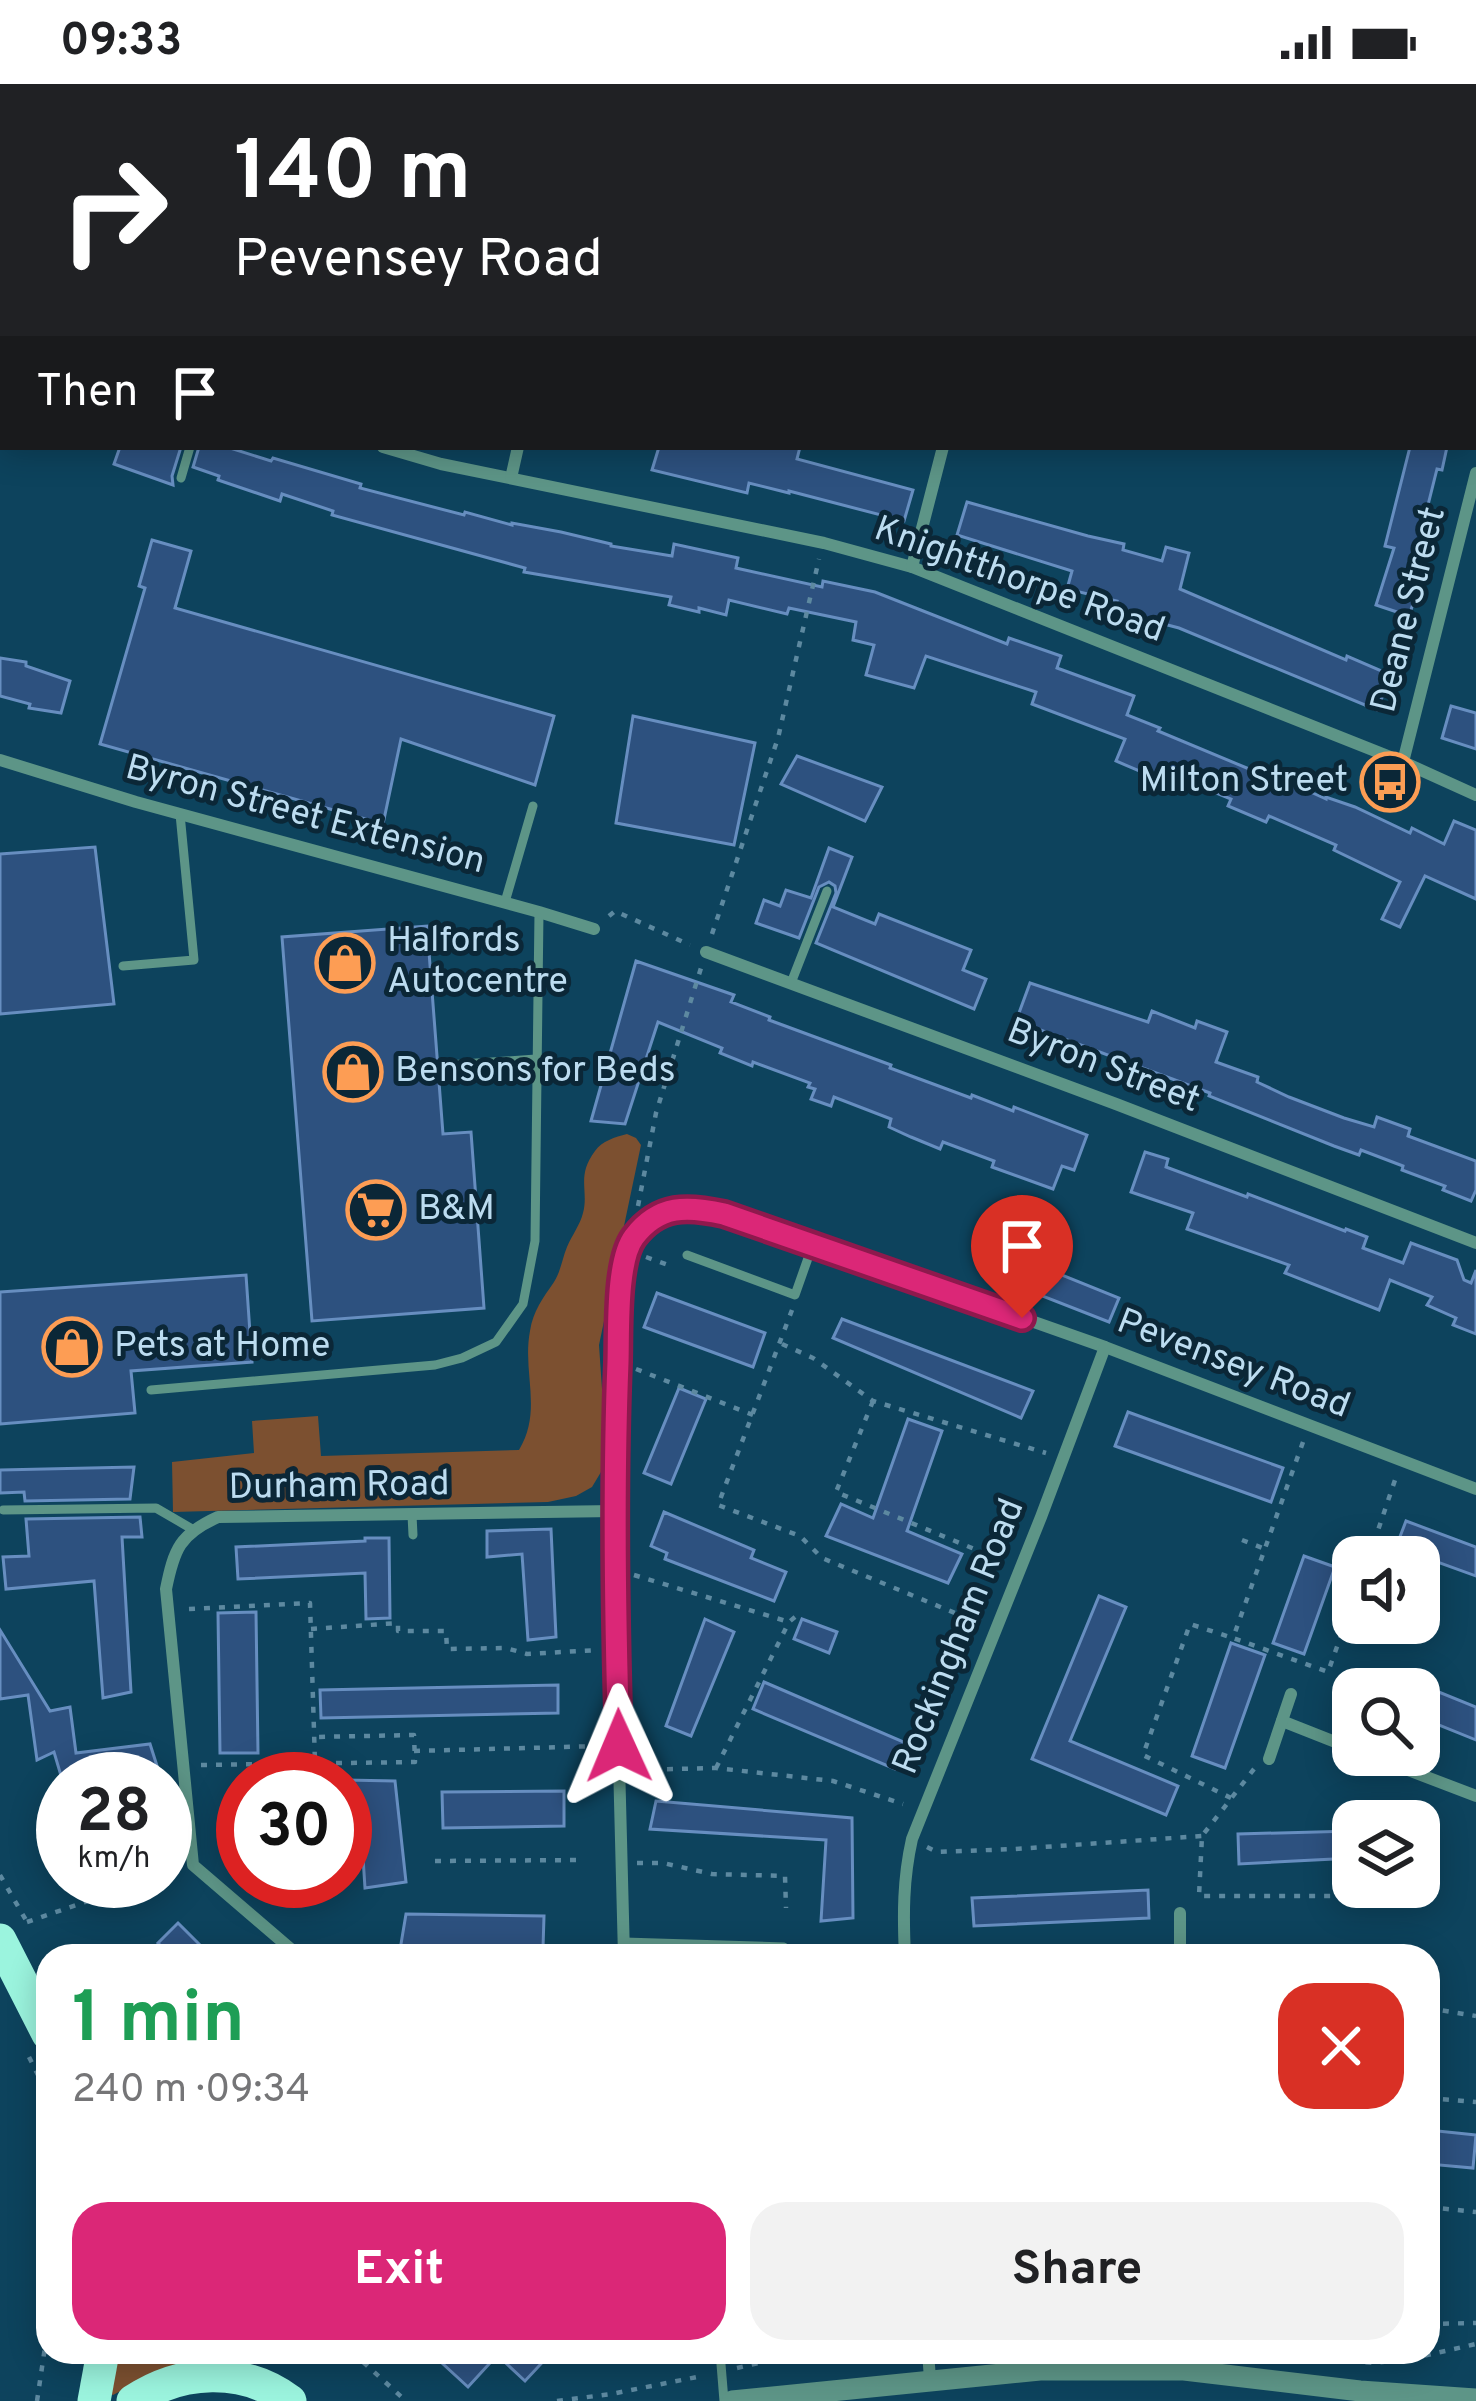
<!DOCTYPE html>
<html lang="en">
<head>
<meta charset="utf-8">
<style>
  :root { --surface:#fff; --page:#f2f2f2; --text:#202124; --muted:#757577; --accent:#db2777 }
  body { margin:0; font-family:Overpass,sans-serif; background:var(--page); color:var(--text); height:100vh; display:flex; flex-direction:column; font-size:45px; white-space:nowrap }
  * { box-sizing:border-box; margin:0 }
  p { font-size:39px; color:var(--muted) }
  .icon { flex:none; width:66px; height:66px; fill:none; stroke:currentColor; stroke-width:2; stroke-linecap:round; stroke-linejoin:round }
  .map { position:relative; flex:1; overflow:hidden }
  .panel { position:absolute; left:36px; top:1860px; width:1404px; height:420px; display:flex; flex-direction:column; background:var(--surface); border-radius:36px; box-shadow:0 6px 30px #0003 }
  .panel>* { flex:none }
  .top-card { position:absolute; left:0px; top:0px; width:1476px; height:366px; box-shadow:0 6px 30px #0003; background:#202124; color:#fff; overflow:hidden }
  .tools { position:absolute; left:1332px; top:1452px; display:grid; gap:24px }
  .tools a { display:grid; place-items:center; width:108px; height:108px; border-radius:24px; background:var(--surface); box-shadow:0 6px 30px #0003; font-size:60px }
  .speed { position:absolute; left:36px; top:1668px; display:flex; gap:24px; font-size:60px; font-weight:700; text-align:center }
  .speed>* { display:grid; place-content:center; width:156px; height:156px; border-radius:50%; background:var(--surface); box-shadow:0 6px 30px #0003; line-height:1 }
  .speed small { font-size:30px; font-weight:400 }
  .speed .limit { border:18px solid #d22; background:#fff; color:#111 }
  .pin { position:absolute; display:grid; place-items:center; width:102px; height:102px; color:#fff; margin:-123px -51px; border-radius:50% 50% 50% 0; rotate:-45deg; box-shadow:0 0 12px #0007 }
  .pin .icon { rotate:45deg }
  .me { position:absolute; width:132px; margin:-66px; rotate:359deg; stroke-linejoin:round; filter:drop-shadow(0 0 9px #0008) }
  .turn { display:flex; align-items:center; gap:42px; height:252px; padding:0 36px; font-size:54px }
  .turn .icon { width:156px; height:156px; stroke-width:2.5 }
  .turn b { display:block; font-size:84px; line-height:102px }
  .then { display:flex; align-items:center; height:114px; padding:0 36px; background:#0003; gap:24px; font-size:45px }
  .round { display:grid; place-items:center; flex:none; width:126px; height:126px; border-radius:36px; background:var(--page) }
  .overview { display:flex; align-items:center; justify-content:space-between; height:204px; padding:0 36px }
  h1 { font-size:72px; font-weight:700; line-height:90px; color:#1e9e55 }
  .action { display:flex; gap:24px; margin-top:auto; padding:24px 36px }
  .action a { flex:1; height:138px; border-radius:36px; background:var(--accent); color:#fff; font-size:48px; font-weight:700; line-height:138px; text-align:center }
  .action a+a { background:var(--page); color:var(--text) }
  .status { display:flex; justify-content:space-between; align-items:center; height:84px; padding:0 60px; background:var(--surface); direction:ltr }
  .status svg { height:33px; fill:currentColor }
  .map>svg:first-child { display:block }
  .green { fill:#7c5030 }
  .building { fill:#2d517f; stroke:#678ec0; stroke-width:3 }
  .lines { fill:none; stroke-linecap:round; stroke-linejoin:round }
  .path { stroke:#5d89a0; stroke-width:4.5; stroke-dasharray:6 9; stroke-linecap:butt }
  .service { stroke:#5d9587; stroke-width:9 }
  .minor { stroke:#5d9587; stroke-width:12 }
  .tertiary { stroke:#5d9587; stroke-width:21 }
  .trunk { stroke:#9bf4de; stroke-width:33 }
  .route-casing { stroke:#8e194d; stroke-width:30 }
  .route { stroke:#db2777; stroke-width:21 }
  .labels { text-anchor:middle; dominant-baseline:central; stroke-width:10; stroke-linejoin:round; paint-order:stroke }
  .street-label { font-size:36px; fill:#bcdcf0; stroke:#0b2737 }
  .poi-label { font-size:36px; fill:#bcdcf0; stroke:#0b2737; text-anchor:start }
</style>
</head>
<body>
<div class="status"><b>09:33</b><svg viewBox="0 0 49 12"><path d="M0 12V9h3v3zM5 12V6h3v6zM10 12V3h3v9zM15 12V0h3v12zM26 1h20v11H26zM47 4h2v5h-2z"/></svg></div>
<div class="map">
<svg width="1476" height="2317" viewBox="0 0 1476 2317">
  <rect width="100%" height="100%" fill="#0d435d"/>
  <g class="green">
    <path d="M 627,1050 L 636,1054 L 641,1061 L 599,1261 L 607,1378 L 592,1403 L 576,1412 L 548,1418 L 173,1428 L 172,1378 L 254,1369 L 252,1337 L 318,1332 L 321,1372 L 519,1366 C 543,1326 522,1289 530,1247 C 533,1227 543,1214 554,1198 C 561,1187 562,1175 567,1163 C 572,1151 580,1141 583,1129 C 589,1107 576,1092 595,1067 C 602,1057 615,1053 627,1050 Z"/>
    <path d="M 117,2268 L 197,2268 L 198,2278 L 132,2301 L 113,2311 L 111,2310 Z"/>
  </g>
  <g class="building">
    <path d="M 120,363 L 181,363 L 172,392 L 173,401 L 114,380 Z"/>
    <path d="M 199,363 L 227,363 L 271,377 L 273,374 L 361,400 L 360,404 L 464,431 L 465,428 L 512,441 L 512,439 L 561,448 L 611,460 L 611,462 L 672,472 L 674,460 L 738,474 L 736,484 L 822,503 L 823,497 L 875,508 L 1007,560 L 1009,554 L 1061,572 L 1057,584 L 1134,612 L 1127,631 L 1160,644 L 1158,647 L 1254,687 L 1256,683 L 1326,715 L 1326,713 L 1355,723 L 1410,749 L 1412,744 L 1444,760 L 1454,737 L 1476,746 L 1476,815 L 1425,792 L 1400,843 L 1382,835 L 1400,798 L 1334,766 L 1336,761 L 1269,732 L 1266,738 L 1228,722 L 1231,715 L 1180,694 L 1177,703 L 1116,677 L 1125,655 L 1032,620 L 1036,608 L 926,572 L 914,604 L 866,591 L 874,561 L 853,556 L 856,538 L 789,524 L 787,530 L 729,516 L 726,531 L 699,524 L 699,528 L 669,521 L 671,513 L 524,488 L 525,484 L 332,431 L 333,427 L 282,410 L 280,417 L 218,396 L 219,392 L 193,383 Z"/>
    <path d="M 659,363 L 800,363 L 797,375 L 913,406 L 904,437 L 789,407 L 789,409 L 749,399 L 747,409 L 652,386 Z"/>
    <path d="M 1410,363 L 1447,363 L 1442,386 L 1437,385 L 1412,485 L 1423,489 L 1409,532 L 1376,521 L 1394,464 L 1385,462 Z"/>
    <path d="M 967,418 L 1088,452 L 1124,460 L 1123,466 L 1162,477 L 1166,463 L 1189,469 L 1180,505 L 1346,576 L 1347,572 L 1391,591 L 1377,626 L 1179,544 L 1137,533 L 1137,530 L 1115,523 L 1117,517 L 1067,505 L 1072,487 L 957,451 Z"/>
    <path d="M 152,456 L 191,467 L 175,524 L 554,632 L 535,701 L 401,655 L 383,740 L 100,660 L 145,504 L 139,502 Z"/>
    <path d="M 0,574 L 26,578 L 26,582 L 70,597 L 61,629 L 29,624 L 30,620 L 0,612 Z"/>
    <path d="M 1451,622 L 1476,629 L 1476,665 L 1442,654 Z"/>
    <path d="M 633,632 L 755,659 L 734,761 L 616,739 Z"/>
    <path d="M 797,672 L 882,703 L 865,737 L 781,700 Z"/>
    <path d="M 95,763 L 114,920 L 0,930 L 0,770 Z"/>
    <path d="M 829,764 L 852,773 L 833,823 L 875,840 L 879,830 L 971,866 L 963,886 L 986,895 L 974,925 L 816,859 L 836,809 L 835,802 L 829,798 L 819,803 L 799,854 L 756,839 L 764,816 L 780,822 L 786,806 L 811,814 Z"/>
    <path d="M 427,842 L 443,1050 L 471,1048 L 484,1224 L 312,1237 L 282,853 Z"/>
    <path d="M 636,877 L 734,911 L 731,918 L 770,933 L 769,936 L 891,981 L 890,984 L 971,1014 L 972,1011 L 1013,1027 L 1014,1023 L 1087,1051 L 1074,1086 L 1062,1082 L 1053,1105 L 992,1083 L 994,1077 L 943,1058 L 940,1065 L 911,1053 L 889,1043 L 891,1035 L 834,1013 L 831,1022 L 811,1015 L 815,1005 L 808,1003 L 810,999 L 753,978 L 752,982 L 720,969 L 722,964 L 658,938 L 625,1040 L 591,1037 Z"/>
    <path d="M 1030,899 L 1148,938 L 1152,927 L 1195,944 L 1197,937 L 1227,948 L 1216,978 L 1258,993 L 1257,998 L 1289,1013 L 1344,1034 L 1374,1043 L 1377,1033 L 1410,1045 L 1408,1052 L 1476,1077 L 1476,1106 L 1471,1117 L 1443,1106 L 1445,1102 L 1402,1086 L 1403,1082 L 1361,1066 L 1359,1071 L 1334,1062 L 1209,1012 L 1210,1009 L 1016,937 Z"/>
    <path d="M 1145,1068 L 1168,1075 L 1166,1083 L 1247,1113 L 1248,1110 L 1345,1147 L 1346,1145 L 1367,1153 L 1363,1164 L 1403,1179 L 1411,1159 L 1457,1176 L 1464,1196 L 1471,1199 L 1476,1186 L 1476,1250 L 1453,1241 L 1456,1234 L 1427,1221 L 1432,1213 L 1390,1196 L 1379,1226 L 1285,1189 L 1289,1181 L 1187,1145 L 1193,1129 L 1131,1108 Z"/>
    <path d="M 1042,1183 L 1119,1214 L 1109,1238 L 1032,1208 Z"/>
    <path d="M 246,1191 L 252,1278 L 131,1287 L 135,1329 L 0,1340 L 0,1208 Z"/>
    <path d="M 657,1209 L 765,1249 L 753,1283 L 644,1243 Z"/>
    <path d="M 842,1235 L 1033,1307 L 1021,1334 L 833,1254 Z"/>
    <path d="M 679,1304 L 706,1315 L 671,1400 L 644,1389 Z"/>
    <path d="M 1128,1328 L 1283,1384 L 1271,1418 L 1115,1362 Z"/>
    <path d="M 908,1335 L 942,1347 L 907,1447 L 962,1470 L 948,1499 L 826,1452 L 841,1420 L 873,1434 Z"/>
    <path d="M 134,1383 L 130,1415 L 25,1417 L 24,1408 L 0,1409 L 0,1386 Z"/>
    <path d="M 664,1428 L 754,1466 L 751,1474 L 786,1488 L 774,1517 L 665,1475 L 667,1469 L 651,1462 Z"/>
    <path d="M 140,1433 L 142,1453 L 122,1453 L 131,1608 L 103,1614 L 94,1497 L 6,1505 L 3,1473 L 29,1472 L 26,1435 Z"/>
    <path d="M 1406,1437 L 1476,1463 L 1476,1492 L 1396,1463 Z"/>
    <path d="M 551,1445 L 556,1553 L 528,1556 L 522,1470 L 487,1473 L 487,1447 Z"/>
    <path d="M 365,1454 L 389,1454 L 390,1534 L 366,1535 L 365,1489 L 238,1495 L 236,1463 L 365,1457 Z"/>
    <path d="M 1304,1472 L 1335,1483 L 1304,1570 L 1273,1559 Z"/>
    <path d="M 1099,1512 L 1126,1523 L 1070,1657 L 1178,1702 L 1166,1731 L 1032,1675 Z"/>
    <path d="M 256,1528 L 258,1669 L 220,1669 L 218,1529 Z"/>
    <path d="M 705,1535 L 734,1548 L 691,1652 L 666,1642 Z"/>
    <path d="M 802,1535 L 837,1548 L 829,1569 L 794,1555 Z"/>
    <path d="M 0,1546 L 50,1627 L 70,1623 L 76,1669 L 150,1660 L 158,1685 L 117,1695 L 62,1695 L 54,1668 L 37,1676 L 28,1611 L 0,1615 Z"/>
    <path d="M 1231,1559 L 1265,1571 L 1225,1684 L 1192,1672 Z"/>
    <path d="M 764,1598 L 906,1659 L 895,1685 L 753,1625 Z"/>
    <path d="M 1419,1600 L 1476,1623 L 1476,1656 L 1419,1633 Z"/>
    <path d="M 558,1601 L 558,1629 L 321,1634 L 320,1606 Z"/>
    <path d="M 345,1696 L 395,1697 L 406,1798 L 365,1804 L 360,1726 L 345,1726 Z"/>
    <path d="M 564,1707 L 564,1742 L 443,1744 L 442,1708 Z"/>
    <path d="M 656,1717 L 852,1734 L 853,1834 L 821,1837 L 826,1756 L 650,1745 Z"/>
    <path d="M 1353,1747 L 1353,1774 L 1239,1780 L 1238,1750 Z"/>
    <path d="M 1148,1806 L 1149,1834 L 974,1842 L 972,1814 Z"/>
    <path d="M 406,1830 L 544,1832 L 543,1864 L 400,1866 Z"/>
    <path d="M 178,1839 L 211,1872 L 171,1872 L 158,1859 Z"/>
    <path d="M 1428,2046 L 1476,2051 L 1473,2084 L 1428,2080 Z"/>
    <path d="M 430,2268 L 477,2268 L 489,2280 L 468,2303 Z"/>
    <path d="M 494,2268 L 552,2268 L 525,2297 Z"/>
  </g>
  <g class="lines">
    <g class="path">
      <path d="M 609,832 L 615,827 L 690,861"/>
      <path d="M 712,850 L 778,654 L 819,475"/>
      <path d="M 638,1122 L 656,1029 L 701,884"/>
      <path d="M 646,1173 L 674,1183"/>
      <path d="M 792,1226 L 718,1421 L 800,1452 L 822,1474 L 979,1539"/>
      <path d="M 782,1260 L 813,1274 L 873,1317 L 1046,1369"/>
      <path d="M 636,1285 L 753,1331"/>
      <path d="M 873,1317 L 836,1408 L 1006,1478"/>
      <path d="M 1303,1358 L 1233,1554 L 1328,1588 L 1353,1518"/>
      <path d="M 1242,1456 L 1265,1465"/>
      <path d="M 1369,1473 L 1396,1393"/>
      <path d="M 634,1491 L 789,1538"/>
      <path d="M 189,1525 L 310,1519 L 315,1679"/>
      <path d="M 311,1545 L 398,1539 L 398,1547 L 446,1547 L 447,1565 L 506,1564 L 527,1570 L 599,1566"/>
      <path d="M 414,1667 L 601,1662"/>
      <path d="M 201,1681 L 415,1678 L 414,1651 L 314,1653"/>
      <path d="M 716,1684 L 789,1538 L 800,1529"/>
      <path d="M 1254,1685 L 1202,1752 L 1199,1812 L 1337,1812"/>
      <path d="M 637,1686 L 716,1684 L 833,1697 L 903,1720"/>
      <path d="M 1231,1714 L 1143,1671 L 1190,1540 L 1233,1554"/>
      <path d="M 1419,1739 L 1421,1728"/>
      <path d="M 927,1763 L 937,1768 L 1015,1765 L 1202,1752"/>
      <path d="M 435,1777 L 584,1776"/>
      <path d="M 637,1779 L 663,1779 L 712,1790 L 785,1792 L 786,1824"/>
      <path d="M 0,1791 L 27,1838"/>
      <path d="M 1405,1811 L 1407,1803"/>
      <path d="M 27,1838 L 146,1797"/>
      <path d="M 1428,1924 L 1476,1932"/>
      <path d="M 29,1973 L 48,2011"/>
      <path d="M 1428,2014 L 1476,2018"/>
      <path d="M 1428,2123 L 1476,2128"/>
      <path d="M 1428,2240 L 1476,2239"/>
      <path d="M 352,2268 L 406,2317"/>
      <path d="M 1261,2268 L 1373,2279 L 1410,2275 L 1476,2260"/>
      <path d="M 737,2284 L 807,2268"/>
      <path d="M 37,2317 L 48,2243"/>
      <path d="M 557,2317 L 611,2310 L 702,2292"/>
    </g>
    <g class="service">
      <path d="M 181,394 L 190,363"/>
      <path d="M 505,818 L 533,722"/>
      <path d="M 123,882 L 194,876 L 180,730"/>
      <path d="M 791,899 L 827,807"/>
      <path d="M 447,981 L 536,975"/>
      <path d="M 687,1171 L 795,1211 L 813,1160"/>
      <path d="M 151,1306 L 435,1281 L 462,1274 L 496,1258 L 523,1220 L 535,1157 L 539,828"/>
      <path d="M 3,1426 L 156,1424 L 192,1445"/>
      <path d="M 412,1431 L 413,1451"/>
      <path d="M 624,1858 L 784,1863"/>
      <path d="M 720,2268 L 724,2317"/>
    </g>
    <g class="minor">
      <path d="M 269,3 L 269,0"/>
      <path d="M 598,3 L 598,0"/>
      <path d="M 1035,3 L 1036,0"/>
      <path d="M 0,245 L 3,246"/>
      <path d="M 383,363 L 441,380 L 824,459 L 912,483 L 1403,678 L 1476,711"/>
      <path d="M 511,394 L 518,363"/>
      <path d="M 912,483 L 943,363"/>
      <path d="M 0,676 L 136,718 L 539,828 L 594,845"/>
      <path d="M 1403,678 L 1476,389"/>
      <path d="M 706,868 L 1116,1020 L 1476,1159"/>
      <path d="M 1282,1637 L 1353,1665"/>
      <path d="M 1369,1671 L 1476,1712"/>
      <path d="M 1269,1675 L 1291,1610"/>
      <path d="M 299,1872 L 193,1781 L 166,1505 C 174,1465 180,1450 218,1433 L 615,1427"/>
      <path d="M 624,1872 L 614,1485 L 620,1206 L 631,1157 L 651,1135 L 673,1124 L 691,1123 L 724,1129 L 1105,1263 L 1476,1405"/>
      <path d="M 905,1872 C 903,1831 903,1795 912,1755 L 1041,1433 L 1105,1263"/>
      <path d="M 1180,1872 L 1180,1829"/>
      <path d="M 928,2268 L 930,2295"/>
    </g>
    <path class="tertiary" d="M 732,2317 L 1040,2286 L 1184,2286 L 1360,2307 L 1476,2315"/>
    <g class="trunk">
      <path d="M 0,1856 L 48,1950"/>
      <path d="M 94,2317 L 103,2268"/>
      <path d="M 133,2317 C 181,2285 243,2282 290,2317"/>
    </g>
  </g>
  <g class="lines">
    <defs>
      <path id="route" d="M 619,1662 C 615,1534 613,1406 618,1278 C 619,1247 616,1177 634,1153 C 659,1120 688,1122 724,1130 L 1022,1234"/>
    </defs>
    <use href="#route" class="route-casing"/>
    <use href="#route" class="route"/>
  </g>
  <defs>
    <symbol id="bus-ring" viewBox="-11 -11 22 22"><circle r="9.5" fill="#0b2737" stroke="#fd9d54" stroke-width="1.5"/><path d="M-5-6H5V4H4V6H2V4H-2V6H-4V4H-5ZM-3.5-4V0h7V-4ZM-3.5 1.2v1.5H-2V1.2ZM2 1.2v1.5H3.5V1.2Z" fill="#fd9d54"/></symbol>
    <symbol id="shop-ring" viewBox="-11 -11 22 22"><circle r="9.5" fill="#0b2737" stroke="#fd9d54" stroke-width="1.5"/><path d="M-5-2.5h2.3a2.7 3.5 0 0 1 5.4 0H5L5.5 6h-11ZM-1.5-2.5h3a1.5 2.3 0 0 0-3 0Z" fill="#fd9d54"/></symbol>
    <symbol id="supermarket-ring" viewBox="-11 -11 22 22"><circle r="9.5" fill="#0b2737" stroke="#fd9d54" stroke-width="1.5"/><path d="M-6-5.5h2.5l.6 2H6L4.5 2H-2.5L-4.4-4H-6ZM-1.5 3.2a1.3 1.3 0 1 0 .1 0ZM3 3.2a1.3 1.3 0 1 0 .1 0Z" fill="#fd9d54"/></symbol>
  </defs>
  <g fill-rule="evenodd">
    <use href="#bus-ring" x="1357" y="665" width="66" height="66"/>
    <use href="#shop-ring" x="312" y="846" width="66" height="66"/>
    <use href="#shop-ring" x="320" y="955" width="66" height="66"/>
    <use href="#supermarket-ring" x="343" y="1093" width="66" height="66"/>
    <use href="#shop-ring" x="39" y="1230" width="66" height="66"/>
  </g>
  <g class="labels">
    <g class="street-label">
      <text transform="translate(1019 497) rotate(20)">Knightthorpe Road</text>
      <text transform="translate(1410 526) rotate(-76)">Deane Street</text>
      <text transform="translate(305 732) rotate(15)">Byron Street Extension</text>
      <text transform="translate(1103 983) rotate(21)">Byron Street</text>
      <text transform="translate(1233 1281) rotate(21)">Pevensey Road</text>
      <text transform="translate(339 1403) rotate(-1)">Durham Road</text>
      <text transform="translate(960 1553) rotate(-68)">Rockingham Road</text>
    </g>
    <g class="poi-label">
      <text x="1348" y="698" text-anchor="end">Milton Street</text>
      <text x="387" y="858">Halfords<tspan x="387" dy="41">Autocentre</tspan></text>
      <text x="395" y="988">Bensons for Beds</text>
      <text x="418" y="1126">B&amp;M</text>
      <text x="114" y="1263">Pets at Home</text>
    </g>
  </g>
</svg>
<div class="tools">
<a><svg class="icon" aria-label="sound" viewBox="0 0 24 24"><path d="M4 9h4l5-4v14l-5-4H4zM17 9q2 3 0 6"/></svg></a>
<a><svg class="icon" aria-label="search" viewBox="0 0 24 24"><circle cx="10" cy="10" r="6"/><path d="M15 15l6 6"/></svg></a>
<a><svg class="icon" aria-label="layers" viewBox="0 0 24 24"><path d="M12 4l9 5-9 5-9-5zM3 14l9 5 9-5"/></svg></a>
</div>
<div class="speed"><div>28<small>km/h</small></div><div class="limit">30</div></div>
<div class="pin" style="left:1022px;top:1234px;background:#d93025"><svg class="icon" aria-label="arrive" viewBox="0 0 24 24"><path d="M6 21V4h12l-3 4 3 4H6"/></svg></div>
<svg class="me" style="left:619px;top:1662px" viewBox="-20 -20 40 40"><path d="M0-17L14 15 0 8-14 15z" fill="#db2777" stroke="#fff" stroke-width="4"/></svg>
<div class="top-card">
<div class="turn"><svg class="icon" aria-label="right" viewBox="0 0 24 24"><path d="M7 20v-9h11M14 6l5 5-5 5"/></svg><div><b>140 m</b>Pevensey Road</div></div>
<div class="then">Then<svg class="icon" aria-label="arrive" viewBox="0 0 24 24"><path d="M6 21V4h12l-3 4 3 4H6"/></svg></div>
</div>
<section class="panel">
<div class="overview"><div><h1>1 min</h1><p>240 m · 09:34</p></div><a class="round" style="background:#d93025;color:#fff"><svg class="icon" aria-label="close" viewBox="0 0 24 24"><path d="M6 6l12 12M18 6L6 18"/></svg></a></div>
<div class="action"><a>Exit</a><a>Share</a></div>
</section>
</div>
</body>
</html>
